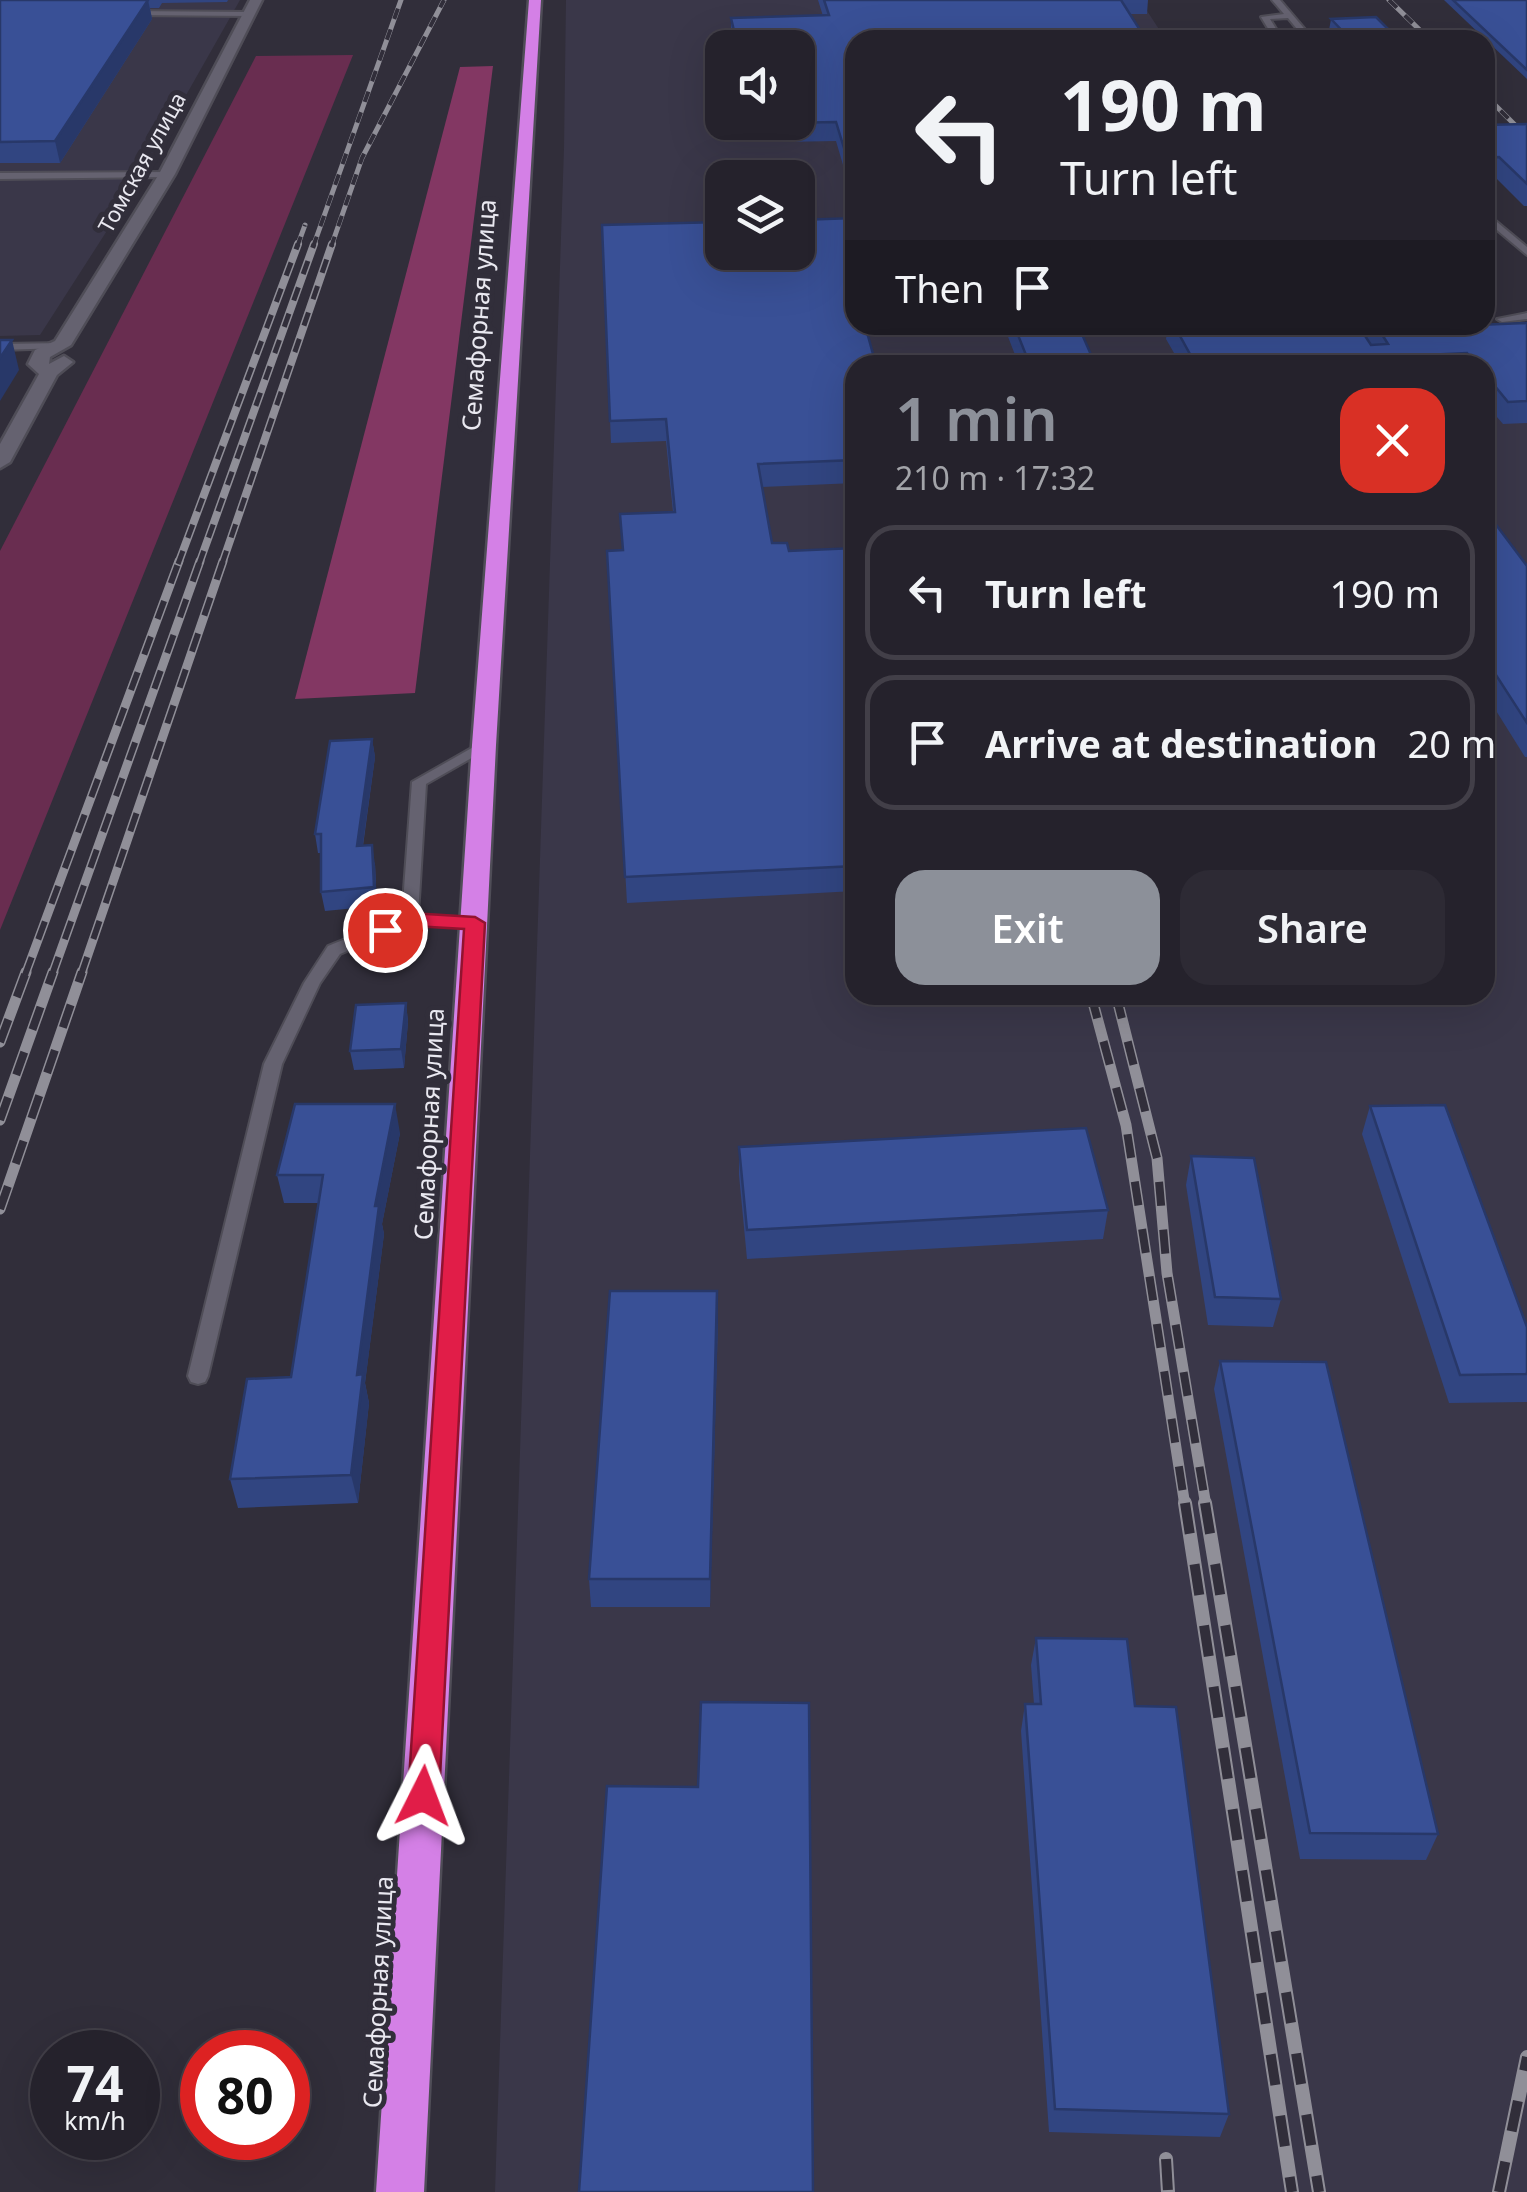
<!DOCTYPE html>
<html lang="en">
<head>
<meta charset="utf-8">
<style>
  :root { --surface:#25222c; --page:#2d2a34; --text:#f1f3f6; --muted:#a3a4a9; --line:#423f48; --accent:#8c9099 }
  body { margin:0; font-family:"Noto Sans",sans-serif; background:var(--page); color:var(--text); height:100vh; display:flex; flex-direction:column; font-size:38px; white-space:nowrap }
  * { box-sizing:border-box; margin:0 }
  p { font-size:32px; color:var(--muted) }
  .icon { flex:none; width:55px; height:55px; fill:none; stroke:currentColor; stroke-width:2; stroke-linecap:round; stroke-linejoin:round }
  .map { position:relative; flex:1; overflow:hidden }
  .sheet { position:absolute; left:845px; top:355px; width:650px; height:650px; display:flex; flex-direction:column; background:var(--surface); border-radius:30px; box-shadow:0 10px 40px #0002,0 0 0 2px var(--line) }
  .sheet>* { flex:none }
  .hud { position:absolute; left:845px; top:30px; width:650px; height:305px; border-radius:30px; box-shadow:0 10px 40px #0002,0 0 0 2px var(--line); background:#25222c; color:var(--text); overflow:hidden }
  .controls { position:absolute; left:705px; top:30px; display:grid; gap:20px }
  .controls a { display:grid; place-items:center; width:110px; height:110px; border-radius:20px; background:var(--surface); box-shadow:0 10px 40px #0002,0 0 0 2px var(--line); font-size:50px }
  .speed { position:absolute; left:30px; top:2030px; display:flex; gap:20px; font-size:50px; font-weight:700; text-align:center }
  .speed>* { display:grid; place-content:center; width:130px; height:130px; border-radius:50%; background:var(--surface); box-shadow:0 10px 40px #0002,0 0 0 2px var(--line); line-height:1 }
  .speed small { font-size:25px; font-weight:400 }
  .speed .limit { border:15px solid #d22; background:#fff; color:#111 }
  .pin { position:absolute; display:grid; place-items:center; width:85px; height:85px; color:#fff; margin:-42px; border:5px solid #fff; border-radius:50%; box-shadow:0 2px 10px #0007 }
  .me { position:absolute; width:110px; margin:-55px; rotate:3deg; stroke-linejoin:round; filter:drop-shadow(0 0 8px #0008) }
  .turn { display:flex; align-items:center; gap:35px; height:210px; padding:0 50px; font-size:45px }
  .turn .icon { width:130px; height:130px; stroke-width:2.5 }
  .turn b { display:block; font-size:70px; line-height:85px }
  .then { display:flex; align-items:center; height:95px; padding:0 50px; background:#0003; gap:20px; font-size:38px }
  .round { display:grid; place-items:center; flex:none; width:105px; height:105px; border-radius:30px; background:var(--page) }
  .head { display:flex; align-items:center; justify-content:space-between; height:170px; padding:0 50px }
  h1 { font-size:60px; font-weight:600; line-height:75px; color:var(--accent) }
  .button { display:flex; gap:20px; margin-top:auto; padding:20px 50px }
  .button a { flex:1; height:115px; border-radius:30px; background:var(--accent); color:#fff; font-size:40px; font-weight:600; line-height:115px; text-align:center }
  .button a+a { background:var(--page); color:var(--text) }
  ul { padding:0; list-style:none }
  li { display:flex; align-items:center; gap:30px; height:135px; margin:0 20px 15px; padding:0 30px; border:5px solid var(--line); border-radius:30px }
  li div { flex:1 }
  li b { display:block; font-size:38px }
  li em { font-style:normal }
  .map>svg:first-child { display:block }
  .built { fill:#3a3749; fill-rule:evenodd }
  .green { fill:#692d50 }
  .forest { fill:#833763 }
  .lines { fill:none; stroke-linecap:round; stroke-linejoin:round }
  .lane-casing { stroke:#4f4d57; stroke-width:4 }
  .street-casing { stroke:#4f4d57; stroke-width:5 }
  .highway-casing { stroke:#4f4d57; stroke-width:5 }
  .lane { fill:#656270; fill-rule:evenodd }
  .street { fill:#656270; fill-rule:evenodd }
  .highway { fill:#d480e6; fill-rule:evenodd }
  .rail-far4-casing { stroke:#908f98; stroke-width:5 }
  .rail-far3-casing { stroke:#908f98; stroke-width:8 }
  .rail-far2-casing { stroke:#908f98; stroke-width:9 }
  .rail-far1-casing { stroke:#908f98; stroke-width:11 }
  .rail-casing { stroke:#908f98; stroke-width:14 }
  .rail-far4 { stroke:#312e3a; stroke-width:4; stroke-dasharray:11; stroke-linecap:butt }
  .rail-far3 { stroke:#312e3a; stroke-width:5; stroke-dasharray:14; stroke-linecap:butt }
  .rail-far2 { stroke:#312e3a; stroke-width:6; stroke-dasharray:19; stroke-linecap:butt }
  .rail-far1 { stroke:#312e3a; stroke-width:8; stroke-dasharray:24; stroke-linecap:butt }
  .rail { stroke:#312e3a; stroke-width:10; stroke-dasharray:31; stroke-linecap:butt }
  .wall { fill:#314581 }
  .shaded-wall { fill:#283869 }
  .building { fill:#395096; stroke:#283869; stroke-width:2.5 }
  .route { fill:#e11d48; stroke:#92132f; stroke-width:2.5 }
  .labels { text-anchor:middle; dominant-baseline:central; stroke-width:10; stroke-linejoin:round; paint-order:stroke }
  .far-street-label { font-size:22px; fill:#e9e8f0; stroke:#312e3a }
  .street-label { font-size:25px; fill:#e9e8f0; stroke:#312e3a }
</style>
</head>
<body>
<div class="map">
<svg width="1527" height="2192" viewBox="0 0 1527 2192">
  <rect width="100%" height="100%" fill="#312e3a"/>
  <g class="built">
    <path d="M 0,0 L 240,0 L 147,164 L 129,183 L 119,212 L 40,335 L 0,336 Z"/>
    <path d="M 566,0 L 1140,0 L 1166,40 L 855,40 L 855,325 L 1255,325 L 1280,365 L 855,365 L 855,995 L 1485,995 L 1485,374 L 1527,372 L 1527,2192 L 495,2192 L 564,148 ZM 722,48 L 798,48 L 798,122 L 722,122 ZM 722,178 L 798,178 L 798,252 L 722,252 Z"/>
  </g>
  <path class="green" d="M 353,55 L 0,930 L 0,551 L 256,56 Z"/>
  <path class="forest" d="M 493,66 L 415,693 L 295,699 L 460,67 Z"/>
  <g class="lines">
    <defs>
      <g id="lane">
        <path d="M 1272,0 L 1280,0 L 1314,40 L 1306,40 L 1288,18 L 1270,19 L 1283,40 L 1275,40 L 1261,17 L 1284,14 Z"/>
        <path d="M 126,11 L 249,12 L 253,14 L 249,16 L 129,15 Z"/>
        <path d="M 1485,118 L 1501,132 L 1527,132 L 1527,138 L 1496,137 L 1485,126 Z"/>
        <path d="M 170,172 L 170,176 L 167,177 L 0,179 L 0,173 Z"/>
        <path d="M 1485,212 L 1527,247 L 1527,255 L 1485,220 Z"/>
        <path d="M 1527,313 L 1527,319 L 1502,322 L 1497,319 Z"/>
        <path d="M 66,343 L 67,345 L 62,348 L 0,350 L 0,344 Z"/>
        <path d="M 484,741 L 491,745 L 489,748 L 426,784 L 418,915 L 475,918 L 483,923 L 475,928 L 412,924 L 340,954 L 320,983 L 282,1064 L 208,1376 L 205,1382 L 198,1384 L 191,1382 L 188,1376 L 264,1064 L 304,983 L 328,946 L 402,916 L 412,782 Z"/>
      </g>
      <path id="street" d="M 250,0 L 262,0 L 175,174 L 71,345 L 50,357 L 49,364 L 64,356 L 73,362 L 57,375 L 10,462 L 0,468 L 0,444 L 39,374 L 28,364 L 35,350 L 55,341 L 159,174 Z"/>
      <path id="highway" d="M 529,0 L 541,0 L 496,745 L 424,2192 L 376,2192 L 472,745 Z"/>
    </defs>
    <use href="#lane" class="lane-casing"/>
    <use href="#street" class="street-casing"/>
    <use href="#highway" class="highway-casing"/>
    <use href="#lane" class="lane"/>
    <use href="#street" class="street"/>
    <use href="#highway" class="highway"/>
    <defs>
      <g id="rail-far4">
        <path d="M 1389,0 L 1430,40"/>
        <path d="M 1485,95 L 1527,137"/>
        <path d="M 297,247 L 305,225"/>
        <path d="M 313,247 L 401,0"/>
        <path d="M 331,247 L 362,158 L 444,0"/>
      </g>
      <g id="rail-far3">
        <path d="M 178,564 L 298,244"/>
        <path d="M 199,564 L 314,244"/>
        <path d="M 222,564 L 332,244"/>
      </g>
      <g id="rail-far2">
        <path d="M 25,975 L 179,561"/>
        <path d="M 52,975 L 200,561"/>
        <path d="M 81,975 L 223,561"/>
      </g>
      <g id="rail-far1">
        <path d="M 1091,995 L 1126,1125 L 1185,1506"/>
        <path d="M 1116,995 L 1157,1158 L 1167,1273 L 1206,1506"/>
        <path d="M 0,1042 L 26,972"/>
        <path d="M 0,1120 L 53,972"/>
        <path d="M 0,1209 L 82,972"/>
      </g>
      <g id="rail">
        <path d="M 1185,1503 L 1292,2192"/>
        <path d="M 1205,1503 L 1319,2192"/>
        <path d="M 1166,2159 L 1168,2192"/>
        <path d="M 1499,2192 L 1527,2057"/>
      </g>
    </defs>
    <use href="#rail-far4" class="rail-far4-casing"/>
    <use href="#rail-far3" class="rail-far3-casing"/>
    <use href="#rail-far2" class="rail-far2-casing"/>
    <use href="#rail-far1" class="rail-far1-casing"/>
    <use href="#rail" class="rail-casing"/>
    <use href="#rail-far4" class="rail-far4"/>
    <use href="#rail-far3" class="rail-far3"/>
    <use href="#rail-far2" class="rail-far2"/>
    <use href="#rail-far1" class="rail-far1"/>
    <use href="#rail" class="rail"/>
  </g>
  <g class="wall">
    <path d="M 0,0 L 228,0 L 227,2 L 162,3 L 159,8 L 150,8 L 152,19 L 60,163 L 0,163 Z"/>
    <path d="M 818,0 L 1148,0 L 1147,14 L 1130,14 L 1140,30 L 1139,40 L 855,40 L 855,206 L 836,141 L 782,142 L 778,122 L 798,122 L 798,48 L 734,48 L 731,35 L 731,18 L 823,16 Z"/>
    <path d="M 1444,0 L 1527,0 L 1527,79 Z"/>
    <path d="M 1331,19 L 1399,40 L 1332,40 L 1328,36 Z"/>
    <path d="M 1527,124 L 1527,206 L 1524,206 L 1495,177 L 1485,177 L 1485,125 Z"/>
    <path d="M 602,225 L 855,325 L 1078,325 L 1092,357 L 1119,365 L 1019,365 L 1005,329 L 867,333 L 855,365 L 855,483 L 762,487 L 772,543 L 789,551 L 855,548 L 855,891 L 627,903 L 607,551 L 622,550 L 673,512 L 666,441 L 611,443 Z"/>
    <path d="M 1527,323 L 1527,423 L 1503,424 L 1485,403 L 1485,365 L 1181,365 L 1166,339 L 1168,325 L 1452,326 Z"/>
    <path d="M 1485,510 L 1527,566 L 1527,757 L 1525,757 L 1485,693 Z"/>
    <path d="M 372,739 L 375,757 L 363,846 L 375,864 L 377,906 L 325,911 L 321,892 L 321,853 L 318,853 L 315,834 Z"/>
    <path d="M 406,1003 L 408,1022 L 404,1068 L 354,1070 L 350,1051 Z"/>
    <path d="M 1370,1106 L 1527,1327 L 1527,1402 L 1449,1403 L 1362,1134 Z"/>
    <path d="M 400,1133 L 382,1224 L 384,1234 L 365,1383 L 369,1403 L 358,1503 L 238,1508 L 230,1479 L 291,1377 L 318,1203 L 284,1203 L 277,1175 Z"/>
    <path d="M 739,1147 L 1108,1210 L 1103,1239 L 747,1259 L 739,1175 Z"/>
    <path d="M 1191,1156 L 1281,1299 L 1273,1327 L 1208,1325 L 1186,1185 Z"/>
    <path d="M 718,1320 L 710,1607 L 591,1607 L 589,1579 Z"/>
    <path d="M 1220,1361 L 1438,1834 L 1426,1860 L 1300,1859 L 1214,1389 Z"/>
    <path d="M 1036,1638 L 1135,1706 L 1229,2114 L 1220,2137 L 1049,2132 L 1021,1731 L 1025,1704 L 1034,1704 L 1031,1665 Z"/>
  </g>
  <g class="shaded-wall">
    <path d="M 148,0 L 152,19 L 60,163 L 55,141 Z"/>
    <path d="M 12,340 L 19,370 L 0,401 L 0,358 Z"/>
    <path d="M 372,739 L 375,757 L 360,865 L 357,846 Z"/>
    <path d="M 372,845 L 375,864 L 377,906 L 374,887 Z"/>
    <path d="M 406,1003 L 408,1022 L 404,1068 L 401,1049 Z"/>
    <path d="M 395,1104 L 400,1133 L 382,1224 L 384,1234 L 365,1383 L 369,1403 L 358,1503 L 351,1475 L 357,1375 L 375,1206 Z"/>
    <path d="M 717,1291 L 718,1320 L 710,1607 L 710,1579 Z"/>
  </g>
  <g class="building">
    <path d="M 0,0 L 148,0 L 55,141 L 0,142 Z"/>
    <path d="M 824,0 L 1121,0 L 1140,30 L 1067,32 L 1071,40 L 855,40 L 855,184 L 836,122 L 783,123 L 798,122 L 798,48 L 738,48 L 731,18 L 829,15 Z"/>
    <path d="M 1453,0 L 1527,0 L 1527,70 Z"/>
    <path d="M 1376,17 L 1399,40 L 1343,40 L 1351,40 L 1331,19 Z"/>
    <path d="M 1527,124 L 1527,184 L 1499,157 L 1485,158 L 1485,125 Z"/>
    <path d="M 855,218 L 855,325 L 865,325 L 876,365 L 855,365 L 855,460 L 758,464 L 772,543 L 787,543 L 789,551 L 855,548 L 855,866 L 625,877 L 607,551 L 623,550 L 620,514 L 675,512 L 666,419 L 610,421 L 602,225 L 722,222 L 722,252 L 798,252 L 798,220 Z"/>
    <path d="M 1527,323 L 1527,401 L 1508,402 L 1485,374 L 1485,365 L 1477,365 L 1467,353 L 1363,358 L 1368,365 L 1196,365 L 1174,325 L 1358,325 L 1371,345 L 1388,344 L 1376,325 L 1452,326 Z"/>
    <path d="M 1014,325 L 1078,325 L 1092,357 L 1115,356 L 1119,365 L 1030,365 Z"/>
    <path d="M 0,340 L 12,340 L 0,358 Z"/>
    <path d="M 1485,510 L 1527,566 L 1527,723 L 1485,658 Z"/>
    <path d="M 372,739 L 357,846 L 372,845 L 374,887 L 321,892 L 321,834 L 315,834 L 330,741 Z"/>
    <path d="M 406,1003 L 401,1049 L 350,1051 L 356,1005 Z"/>
    <path d="M 295,1104 L 395,1104 L 375,1206 L 379,1206 L 357,1375 L 363,1374 L 351,1475 L 230,1479 L 247,1379 L 291,1377 L 323,1175 L 277,1175 Z"/>
    <path d="M 1445,1105 L 1527,1327 L 1527,1374 L 1460,1375 L 1370,1106 Z"/>
    <path d="M 1086,1128 L 1108,1210 L 747,1230 L 739,1147 Z"/>
    <path d="M 1191,1156 L 1254,1158 L 1281,1299 L 1215,1297 Z"/>
    <path d="M 610,1291 L 717,1291 L 710,1579 L 589,1579 Z"/>
    <path d="M 1220,1361 L 1326,1362 L 1438,1834 L 1310,1833 Z"/>
    <path d="M 1036,1638 L 1127,1639 L 1135,1706 L 1176,1707 L 1229,2114 L 1055,2109 L 1025,1704 L 1041,1704 Z"/>
    <path d="M 701,1702 L 809,1703 L 813,2192 L 579,2192 L 607,1786 L 698,1787 Z"/>
  </g>
  <path class="route" d="M 410,913 L 475,917 L 485,923 L 439,1796 L 434,1806 L 423,1810 L 412,1806 L 408,1796 L 464,929 L 413,926 L 385,936 L 374,930 Z"/>
  <g class="labels">
    <g class="far-street-label">
      <text transform="translate(141 162) rotate(-61)">Томская улица</text>
    </g>
    <g class="street-label">
      <text transform="translate(478 315) rotate(-86)">Семафорная улица</text>
      <text transform="translate(428 1124) rotate(-87)">Семафорная улица</text>
      <text transform="translate(377 1992) rotate(-87)">Семафорная улица</text>
    </g>
  </g>
</svg>
<div class="controls">
<a><svg class="icon" aria-label="sound" viewBox="0 0 24 24"><path d="M4 9h4l5-4v14l-5-4H4zM17 9q2 3 0 6"/></svg></a>
<a><svg class="icon" aria-label="layers" viewBox="0 0 24 24"><path d="M12 4l9 5-9 5-9-5zM3 14l9 5 9-5"/></svg></a>
</div>
<div class="speed"><div>74<small>km/h</small></div><div class="limit">80</div></div>
<div class="pin" style="left:385px;top:930px;background:#d93025"><svg class="icon" aria-label="arrive" viewBox="0 0 24 24"><path d="M6 21V4h12l-3 4 3 4H6"/></svg></div>
<svg class="me" style="left:423px;top:1796px" viewBox="-20 -20 40 40"><path d="M0-17L14 15 0 8-14 15z" fill="#e11d48" stroke="#fff" stroke-width="4"/></svg>
<div class="hud">
<div class="turn"><svg class="icon" aria-label="left" viewBox="0 0 24 24"><path d="M17 20v-9H6M10 6l-5 5 5 5"/></svg><div><b>190 m</b>Turn left</div></div>
<div class="then">Then<svg class="icon" aria-label="arrive" viewBox="0 0 24 24"><path d="M6 21V4h12l-3 4 3 4H6"/></svg></div>
</div>
<section class="sheet">
<div class="head"><div><h1>1 min</h1><p>210 m · 17:32</p></div><a class="round" style="background:#d93025;color:#fff"><svg class="icon" aria-label="close" viewBox="0 0 24 24"><path d="M6 6l12 12M18 6L6 18"/></svg></a></div>
<ul>
<li><svg class="icon" aria-label="left" viewBox="0 0 24 24"><path d="M17 20v-9H6M10 6l-5 5 5 5"/></svg><div><b>Turn left</b></div><em>190 m</em></li>
<li><svg class="icon" aria-label="arrive" viewBox="0 0 24 24"><path d="M6 21V4h12l-3 4 3 4H6"/></svg><div><b>Arrive at destination</b></div><em>20 m</em></li>
</ul>
<div class="button"><a>Exit</a><a>Share</a></div>
</section>
</div>
</body>
</html>
